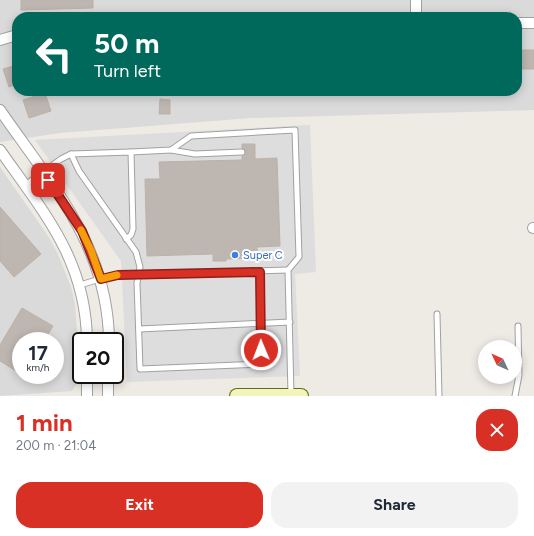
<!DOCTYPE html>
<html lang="en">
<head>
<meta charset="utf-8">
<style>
  :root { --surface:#fff; --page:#f2f2f3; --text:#1f2937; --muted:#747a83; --accent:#d93025 }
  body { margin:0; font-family:Figtree,sans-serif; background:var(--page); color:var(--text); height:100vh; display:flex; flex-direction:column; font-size:15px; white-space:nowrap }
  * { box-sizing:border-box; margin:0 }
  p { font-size:13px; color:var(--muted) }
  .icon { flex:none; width:22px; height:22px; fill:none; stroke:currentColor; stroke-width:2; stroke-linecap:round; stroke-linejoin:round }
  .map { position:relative; height:396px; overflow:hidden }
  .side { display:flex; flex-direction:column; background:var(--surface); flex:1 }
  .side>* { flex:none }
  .guide { position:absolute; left:12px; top:12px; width:510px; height:84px; border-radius:16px; box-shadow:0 2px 10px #0003; background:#00695c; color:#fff; overflow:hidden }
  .needle { width:26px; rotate:314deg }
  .controls { position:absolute; left:478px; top:340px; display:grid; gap:8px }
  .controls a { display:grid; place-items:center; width:44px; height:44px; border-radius:50%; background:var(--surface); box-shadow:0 2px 10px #0003; font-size:20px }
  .speed { position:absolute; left:12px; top:332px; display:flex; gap:8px; font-size:20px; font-weight:700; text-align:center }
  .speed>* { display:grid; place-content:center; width:52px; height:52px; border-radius:50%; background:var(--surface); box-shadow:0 2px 10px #0003; line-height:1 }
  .speed small { font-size:10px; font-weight:400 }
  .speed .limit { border:2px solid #111; border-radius:6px; background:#fff; color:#111 }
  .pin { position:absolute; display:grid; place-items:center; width:34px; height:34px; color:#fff; margin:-17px; border-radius:8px; box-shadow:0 2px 6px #0006 }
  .me { position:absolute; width:44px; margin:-22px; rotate:359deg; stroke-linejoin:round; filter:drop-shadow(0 0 3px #0008) }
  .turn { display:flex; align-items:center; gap:14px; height:84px; padding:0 16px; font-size:18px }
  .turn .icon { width:52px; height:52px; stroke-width:2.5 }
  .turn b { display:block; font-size:28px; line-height:34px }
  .round { display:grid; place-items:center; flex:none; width:42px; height:42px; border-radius:16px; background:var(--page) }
  .summary { display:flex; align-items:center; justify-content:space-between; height:68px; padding:0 16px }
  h1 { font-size:24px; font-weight:700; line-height:30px; color:var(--accent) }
  .button { display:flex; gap:8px; margin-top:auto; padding:8px 16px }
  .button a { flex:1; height:46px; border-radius:16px; background:var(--accent); color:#fff; font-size:16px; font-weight:700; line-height:46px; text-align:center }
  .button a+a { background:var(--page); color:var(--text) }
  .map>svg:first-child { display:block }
  .residential { fill:#dbdada; fill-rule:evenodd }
  .parking { fill:#ddd }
  .building { fill:#beb6b1; stroke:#beb1a7 }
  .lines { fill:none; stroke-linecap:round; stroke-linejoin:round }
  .lane-casing { stroke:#a1a1a1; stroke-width:7 }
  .street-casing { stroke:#a1a1a1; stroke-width:12 }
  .secondary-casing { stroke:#616c0d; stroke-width:16 }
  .lane { stroke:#fff; stroke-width:5 }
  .street { stroke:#fff; stroke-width:10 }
  .secondary { stroke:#f1f5bb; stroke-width:14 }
  .route-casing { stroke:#8d1f18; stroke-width:10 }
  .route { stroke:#d93025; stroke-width:7 }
  .slow { stroke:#f59e0b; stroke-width:7 }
  .shop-dot { fill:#3f7fe0; stroke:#fff; stroke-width:1.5 }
  .labels { text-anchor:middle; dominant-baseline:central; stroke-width:4; stroke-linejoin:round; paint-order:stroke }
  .shop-label { font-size:11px; fill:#366cbe; stroke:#fff; text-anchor:start }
</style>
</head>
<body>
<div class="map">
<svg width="534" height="396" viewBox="0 0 534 396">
  <rect width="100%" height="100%" fill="#eeeae4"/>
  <g class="residential">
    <path d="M 0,0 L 534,0 L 534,110 L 251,118 L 60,133 L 0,142 ZM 17,17 L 517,17 L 517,91 L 17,91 Z"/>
    <path d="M 0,167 L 48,236 L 57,252 L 71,287 L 75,304 L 77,331 L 77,383 L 72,391 L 0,396 ZM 21,341 L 55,341 L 55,375 L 21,375 Z"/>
  </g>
  <path class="parking" d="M 310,125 L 316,272 L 295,274 L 300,376 L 127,382 L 121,261 L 35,140 Z"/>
  <g class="building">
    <path d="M 21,0 L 93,0 L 93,8 L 21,10 Z"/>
    <rect x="517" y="50" width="17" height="19"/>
    <path d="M 17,65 L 17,84 L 9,87 L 3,69 Z"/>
    <path d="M 45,93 L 51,111 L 29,118 L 23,100 Z"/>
    <path d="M 160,99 L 170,100 L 170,114 L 159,114 Z"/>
    <path d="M 242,144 L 255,144 L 255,159 L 277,158 L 280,246 L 257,247 L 257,258 L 226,259 L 226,261 L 213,261 L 213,254 L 147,256 L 145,179 L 160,179 L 159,162 L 242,160 L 242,156 L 246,152 L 242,148 Z"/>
    <path d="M 0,207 L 41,254 L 14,277 L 0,261 Z"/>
    <path d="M 22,308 L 53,326 L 44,341 L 21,341 L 21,374 L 0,361 L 0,345 Z"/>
  </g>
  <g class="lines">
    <defs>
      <g id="lane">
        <path d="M 171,150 L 195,154 L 242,152"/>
        <path d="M 131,152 L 171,150 L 191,136 L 295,130 L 299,257 L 288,270 L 291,395"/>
        <path d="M 71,154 L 79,171 L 136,252 L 140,267 L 137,283 L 140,369 L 261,364 L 260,272"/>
        <path d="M 25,185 L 61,159 L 71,154 L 131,152 L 133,229 L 131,235 L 126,239"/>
        <path d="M 80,285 L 113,275 L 288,270"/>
        <path d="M 437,314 L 439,396"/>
        <path d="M 139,329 L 290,322"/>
        <path d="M 515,396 L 519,375 L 518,326"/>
      </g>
      <g id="street">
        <path d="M 416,0 L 416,17"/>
        <path d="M 517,23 L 534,23"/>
        <path d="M 0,40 L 17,35"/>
        <path d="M 0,110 C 51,184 108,246 109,341"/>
        <path d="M 0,150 C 44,213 86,260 87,341"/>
        <path d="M 533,228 L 534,228"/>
        <path d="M 108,375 L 108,396"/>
        <path d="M 87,396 L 87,375"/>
      </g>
      <path id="secondary" d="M 237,396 L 301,396"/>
    </defs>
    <use href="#lane" class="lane-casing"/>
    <use href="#street" class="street-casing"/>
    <use href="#secondary" class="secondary-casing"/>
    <use href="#lane" class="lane"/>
    <use href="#street" class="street"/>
    <use href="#secondary" class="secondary"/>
  </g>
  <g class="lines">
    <defs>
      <path id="route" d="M 48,180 L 82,231 L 101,279 L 118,275 L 260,272 L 261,350"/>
    </defs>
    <use href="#route" class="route-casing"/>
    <use href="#route" class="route"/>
    <path class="slow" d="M 81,230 L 91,250 L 101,279 L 117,275"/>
  </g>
  <circle class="shop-dot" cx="235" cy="255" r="4"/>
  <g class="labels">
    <g class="shop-label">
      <text x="243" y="255">Super C</text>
    </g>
  </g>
</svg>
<div class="controls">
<a><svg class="needle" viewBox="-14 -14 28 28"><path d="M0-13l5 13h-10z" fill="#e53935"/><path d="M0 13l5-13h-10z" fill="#747a83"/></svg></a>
</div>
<div class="speed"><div>17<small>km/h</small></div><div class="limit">20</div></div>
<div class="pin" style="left:48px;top:180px;background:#d93025"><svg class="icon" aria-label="arrive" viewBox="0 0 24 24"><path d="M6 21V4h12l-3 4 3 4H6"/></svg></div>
<svg class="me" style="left:261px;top:350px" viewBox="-20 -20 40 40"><circle r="17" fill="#d93025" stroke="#fff" stroke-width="3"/><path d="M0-11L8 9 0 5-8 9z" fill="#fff"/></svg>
<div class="guide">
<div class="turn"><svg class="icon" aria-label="left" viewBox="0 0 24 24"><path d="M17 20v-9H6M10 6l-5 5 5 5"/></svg><div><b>50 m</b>Turn left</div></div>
</div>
</div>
<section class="side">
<div class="summary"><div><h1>1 min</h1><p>200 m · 21:04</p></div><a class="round" style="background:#d93025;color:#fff"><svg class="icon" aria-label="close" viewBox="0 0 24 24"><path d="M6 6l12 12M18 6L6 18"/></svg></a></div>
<div class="button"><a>Exit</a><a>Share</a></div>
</section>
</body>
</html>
